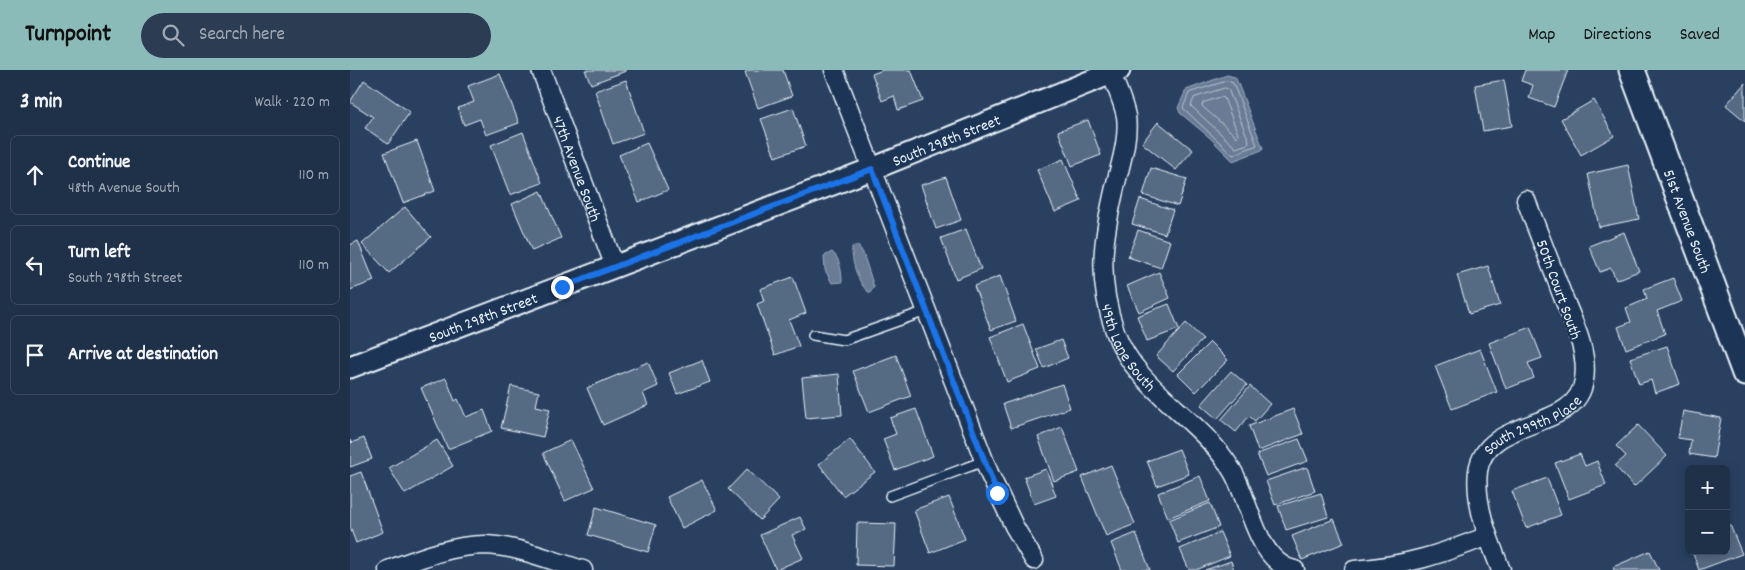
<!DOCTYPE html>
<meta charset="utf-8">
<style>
:root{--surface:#1f3049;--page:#2c3c53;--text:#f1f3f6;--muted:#a1a9b4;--line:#3c4b61;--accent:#8bbbb9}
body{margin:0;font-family:Dekko,sans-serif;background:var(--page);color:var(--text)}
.controls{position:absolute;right:15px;bottom:15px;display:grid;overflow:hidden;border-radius:8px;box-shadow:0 2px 12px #0003}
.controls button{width:45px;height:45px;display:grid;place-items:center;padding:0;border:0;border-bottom:1px solid var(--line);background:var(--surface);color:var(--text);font:25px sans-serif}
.stop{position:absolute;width:15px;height:15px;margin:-11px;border:4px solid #1a73e8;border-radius:50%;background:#fff}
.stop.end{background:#1a73e8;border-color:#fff;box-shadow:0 1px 5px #0008}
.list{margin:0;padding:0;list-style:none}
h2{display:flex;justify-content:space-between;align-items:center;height:65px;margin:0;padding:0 20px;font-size:21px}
h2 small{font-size:16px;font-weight:400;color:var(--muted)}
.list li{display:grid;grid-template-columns:32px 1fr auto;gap:15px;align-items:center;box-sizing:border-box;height:80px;margin:0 10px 10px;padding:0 10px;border:1px solid var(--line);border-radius:8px}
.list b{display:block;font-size:19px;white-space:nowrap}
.list p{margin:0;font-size:16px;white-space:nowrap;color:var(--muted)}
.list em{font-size:16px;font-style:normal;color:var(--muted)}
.icon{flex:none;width:28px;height:28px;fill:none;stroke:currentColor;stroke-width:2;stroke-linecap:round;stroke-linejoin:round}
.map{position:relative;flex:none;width:1395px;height:500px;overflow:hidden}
header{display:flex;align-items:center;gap:30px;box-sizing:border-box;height:70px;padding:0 25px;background:var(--accent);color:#111}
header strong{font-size:24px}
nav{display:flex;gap:28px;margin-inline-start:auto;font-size:18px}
.search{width:350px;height:45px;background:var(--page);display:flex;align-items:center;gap:12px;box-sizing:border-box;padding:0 18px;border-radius:28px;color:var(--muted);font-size:19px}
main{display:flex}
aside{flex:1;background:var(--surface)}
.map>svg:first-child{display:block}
.water{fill:#6b7c95;stroke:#9dabbd}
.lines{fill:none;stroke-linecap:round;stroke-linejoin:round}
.shore{stroke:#b6c2d0;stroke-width:1}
.building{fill:#556a83;stroke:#e8f1f8}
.service-casing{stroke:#e8f1f8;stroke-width:12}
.minor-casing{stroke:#e8f1f8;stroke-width:21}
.tertiary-casing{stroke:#e8f1f8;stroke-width:25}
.secondary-casing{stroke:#e8f1f8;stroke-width:29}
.service{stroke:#1d3557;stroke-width:9}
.minor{stroke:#1d3557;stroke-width:18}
.tertiary{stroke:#1d3557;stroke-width:21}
.secondary{stroke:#1d3557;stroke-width:25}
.route{stroke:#1a73e8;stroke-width:6}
.labels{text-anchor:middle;stroke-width:4.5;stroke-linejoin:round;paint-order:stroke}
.street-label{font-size:16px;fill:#e8f1f8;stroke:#1d3557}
</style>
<header>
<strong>Turnpoint</strong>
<div class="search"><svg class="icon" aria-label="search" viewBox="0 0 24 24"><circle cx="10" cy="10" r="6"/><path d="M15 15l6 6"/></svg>Search here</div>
<nav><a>Map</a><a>Directions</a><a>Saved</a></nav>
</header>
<main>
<aside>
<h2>3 min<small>Walk · 220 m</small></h2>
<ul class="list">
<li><svg class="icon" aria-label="ahead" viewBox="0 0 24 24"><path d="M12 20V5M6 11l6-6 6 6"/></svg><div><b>Continue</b><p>48th Avenue South</p></div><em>110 m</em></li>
<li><svg class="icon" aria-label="left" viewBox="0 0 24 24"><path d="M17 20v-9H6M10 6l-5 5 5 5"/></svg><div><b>Turn left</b><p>South 298th Street</p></div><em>110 m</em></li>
<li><svg class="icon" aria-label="arrive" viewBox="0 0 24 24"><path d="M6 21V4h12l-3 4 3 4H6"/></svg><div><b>Arrive at destination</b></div></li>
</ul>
</aside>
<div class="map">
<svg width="1395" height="500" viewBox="0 0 1395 500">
<rect width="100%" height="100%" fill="#294061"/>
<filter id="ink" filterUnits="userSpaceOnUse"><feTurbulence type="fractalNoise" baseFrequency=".02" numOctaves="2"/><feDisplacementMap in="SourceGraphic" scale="10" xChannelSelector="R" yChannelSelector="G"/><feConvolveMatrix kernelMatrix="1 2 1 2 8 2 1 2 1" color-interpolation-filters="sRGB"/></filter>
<g filter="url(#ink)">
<g class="water">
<polygon points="877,5 885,7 887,11 913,78 912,80 883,91 859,67 830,43 828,38 836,20"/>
<path d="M508,175L513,183L524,217L520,223C508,216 501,190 502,177Z"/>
<path d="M482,182C490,188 492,202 492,212L482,213L475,200L474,186Z"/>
</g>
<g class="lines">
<g class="shore">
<polygon points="877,11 883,13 907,75 883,85 833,38 839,23"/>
<polygon points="875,18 878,19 899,71 898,74 886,78 841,36 844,28"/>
<polygon points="871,27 874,28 888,64 887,67 852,36 853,33"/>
</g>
</g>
<g class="building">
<polygon points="235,0 276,0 276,1 241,14"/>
<polygon points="400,0 433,0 442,26 408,38 395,2"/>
<polygon points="533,0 561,0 573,31 548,40 544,26 532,31 522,4"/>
<polygon points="1175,0 1218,0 1204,37 1179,28 1183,15 1171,11"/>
<polygon points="150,4 169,53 136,65 130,49 114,55 108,38 124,32 118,16"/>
<polygon points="14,10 60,42 38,74 15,58 23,47 0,32"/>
<polygon points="276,10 294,63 263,74 245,21"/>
<polygon points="1154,10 1162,56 1133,61 1125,15"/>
<polygon points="1395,13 1395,51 1376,35"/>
<polygon points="1244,30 1264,66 1231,85 1211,49"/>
<polygon points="443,38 456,76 425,87 411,49"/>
<polygon points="738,50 751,85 722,96 708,61"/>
<polygon points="808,52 843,80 826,100 792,73"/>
<polygon points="173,62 192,113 160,125 141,75"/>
<polygon points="67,71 85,121 53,133 34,83"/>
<polygon points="297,73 318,120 289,132 269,85"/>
<polygon points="713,89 731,131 705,142 687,100"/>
<polygon points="1278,95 1289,149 1249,157 1238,104"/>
<polygon points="801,98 837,109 828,136 793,125"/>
<polygon points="596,107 611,150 586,159 571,115"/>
<polygon points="191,121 211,168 182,181 162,134"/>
<polygon points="790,129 823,140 815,164 782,154"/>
<polygon points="55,137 81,167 39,203 12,174"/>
<polygon points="616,159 631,199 606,209 591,168"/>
<polygon points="788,160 820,171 811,198 778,187"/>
<polygon points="1274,162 1289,201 1266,210 1261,198 1250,202 1239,176"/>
<polygon points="8,171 24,211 0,220 0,175"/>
<polygon points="1138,196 1150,235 1119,244 1107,205"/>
<polygon points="809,202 820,228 789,242 777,216"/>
<polygon points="650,206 666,251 641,260 624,216"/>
<polygon points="443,207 456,243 439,250 449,276 425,285 407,234 414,231 410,219"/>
<polygon points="1323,208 1332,231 1307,241 1315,264 1276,279 1268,257 1281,252 1276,238 1297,229 1294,219"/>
<polygon points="819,234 829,259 797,271 787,246"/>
<polygon points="836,253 853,269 823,301 806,286"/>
<polygon points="673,254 690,299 657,312 640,267"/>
<polygon points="1180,257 1192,288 1178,293 1184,308 1156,319 1139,273"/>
<polygon points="711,270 718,288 694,298 686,279"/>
<polygon points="860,272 878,290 846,322 828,304"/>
<polygon points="1317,276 1330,314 1305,323 1301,310 1289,314 1280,288"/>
<polygon points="1130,279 1147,322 1102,339 1085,296"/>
<polygon points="546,285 561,326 519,342 503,301"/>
<polygon points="352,290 360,312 327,324 319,303"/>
<polygon points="298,292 308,316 293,323 298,335 253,355 237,318"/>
<polygon points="881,301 897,315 867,349 851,335"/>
<polygon points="489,304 492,345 456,348 452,308"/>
<polygon points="96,308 105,331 108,329 116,347 134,340 142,361 98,379 71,318"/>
<polygon points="712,314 720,338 661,358 653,334"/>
<polygon points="161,316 189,322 186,336 200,339 193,367 151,358"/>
<polygon points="900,316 920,334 905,351 899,346 886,362 871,350"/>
<polygon points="566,339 583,386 545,400 533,369 546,364 540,348"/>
<polygon points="943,339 953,364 908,381 899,356"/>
<polygon points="1333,341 1371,348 1364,388 1339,384 1341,370 1328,368"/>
<polygon points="1288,355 1317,386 1284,417 1265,396 1276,386 1266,376"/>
<polygon points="712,357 729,402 704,411 688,367"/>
<polygon points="14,368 22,389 0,397 0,370 1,373"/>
<polygon points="500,369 525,402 493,426 469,394"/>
<polygon points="949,369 958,391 916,406 907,384"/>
<polygon points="87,370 103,396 55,424 39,398"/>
<polygon points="221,370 244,418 215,431 193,383"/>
<polygon points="829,379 839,404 807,416 797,391"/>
<polygon points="1230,384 1235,396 1247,391 1256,415 1219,429 1205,393"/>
<polygon points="761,395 785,454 756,466 732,407"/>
<polygon points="957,397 965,421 925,435 916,411"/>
<polygon points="397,399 429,430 410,450 378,419"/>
<polygon points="696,399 706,426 684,434 674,407"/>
<polygon points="11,402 33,462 6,473 0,457 0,406"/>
<polygon points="850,406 860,431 818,448 808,423"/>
<polygon points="1197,408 1211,445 1176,458 1162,421"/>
<polygon points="352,410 367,440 332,458 317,427"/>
<polygon points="971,423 978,447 936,460 928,436"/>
<polygon points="599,427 615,469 580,483 564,440"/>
<polygon points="860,433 869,457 828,473 819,450"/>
<polygon points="246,437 306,455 298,482 238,465"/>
<polygon points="450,447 456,459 442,465 453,488 426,500 410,465"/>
<polygon points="984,449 994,473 952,490 942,466"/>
<polygon points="507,453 546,454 544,496 506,495"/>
<polygon points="1380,455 1392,484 1349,500 1342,481 1376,481 1376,456"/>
<polygon points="870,462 880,486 846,500 839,500 830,479"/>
<polygon points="786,463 800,500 772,500 761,473"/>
<polygon points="1300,481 1309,500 1264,500 1263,497"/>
<polygon points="881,491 884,500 855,500"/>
</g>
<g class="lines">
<g class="service-casing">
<g id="service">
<polyline points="463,265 494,270 576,241"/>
<polyline points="540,426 634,391"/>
</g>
</g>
<g class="minor-casing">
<g id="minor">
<path id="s1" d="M191,0L265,197"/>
<polyline points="484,0 639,403 664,456 684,490"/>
<path id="s2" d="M761,3C766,17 773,31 776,46C779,68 771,92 766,113C753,167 746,207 765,261C786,321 852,348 883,402C900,431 907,493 945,500"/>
<path d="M38,500C68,489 102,475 135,475C168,476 202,491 233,500"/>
<path d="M1004,500C1056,496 1091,484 1138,466"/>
<path id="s3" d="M1151,500C1139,470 1124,434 1128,401C1136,345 1227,363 1234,310C1239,279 1220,246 1210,219C1199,189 1187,160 1176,130"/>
</g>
</g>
<g class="tertiary-casing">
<g id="tertiary">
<path id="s4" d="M0,297L522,99L769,0"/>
</g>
</g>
<g class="secondary-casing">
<g id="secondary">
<path id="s5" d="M1282,0L1395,303"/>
</g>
</g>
<use href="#service" class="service"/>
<use href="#minor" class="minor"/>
<use href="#tertiary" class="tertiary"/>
<use href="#secondary" class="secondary"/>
</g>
</g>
<g class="lines" filter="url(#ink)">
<polyline class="route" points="212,217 522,99 647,423"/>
</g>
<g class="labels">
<g class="street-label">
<text dy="6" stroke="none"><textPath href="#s4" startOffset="638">South 298th Street</textPath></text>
<text dy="6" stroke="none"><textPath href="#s1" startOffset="105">47th Avenue South</textPath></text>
<text dy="6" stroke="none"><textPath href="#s5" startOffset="161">51st Avenue South</textPath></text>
<text transform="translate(1210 219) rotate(70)" y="6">50th Court South</text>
<text dy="6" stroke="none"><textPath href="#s4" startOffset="142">South 298th Street</textPath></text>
<text dy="6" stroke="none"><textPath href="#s2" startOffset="285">49th Lane South</textPath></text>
<text dy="6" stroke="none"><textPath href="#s3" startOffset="178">South 299th Place</textPath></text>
</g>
</g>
</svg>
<div class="controls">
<button>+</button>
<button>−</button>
</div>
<div class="stop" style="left:647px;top:423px"></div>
<div class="stop end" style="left:212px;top:217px"></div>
</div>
</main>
